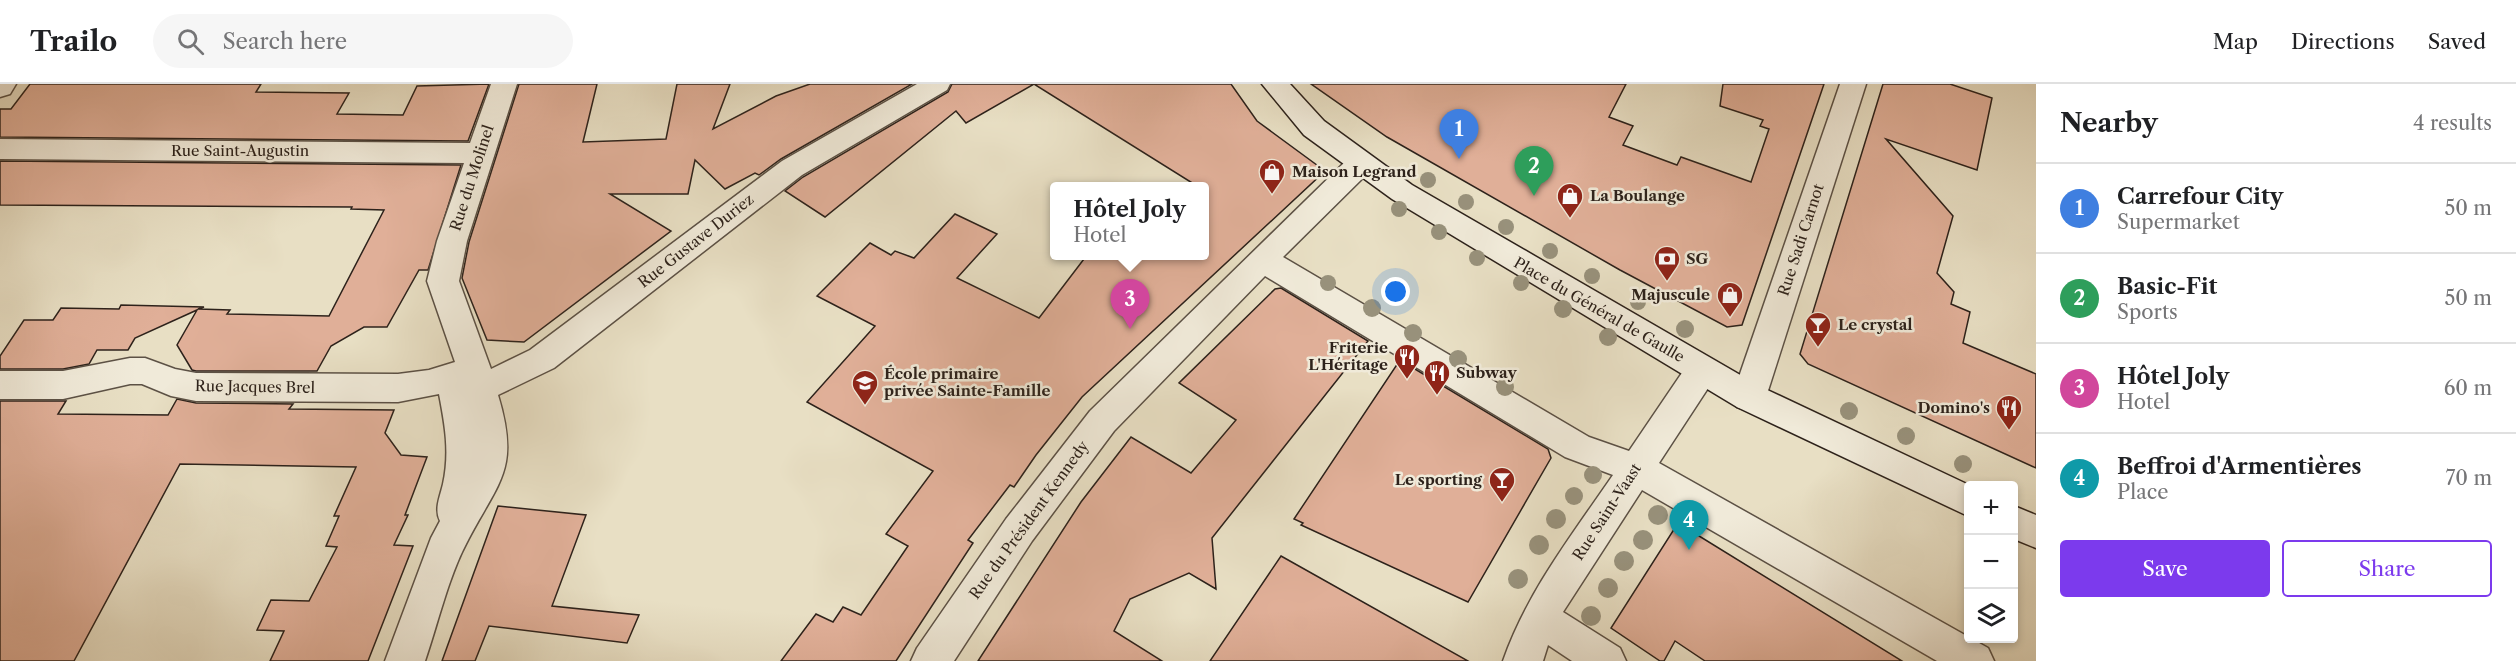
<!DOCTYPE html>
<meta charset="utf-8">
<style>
:root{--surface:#fff;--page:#f6f6f6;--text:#202124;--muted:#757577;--line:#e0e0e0;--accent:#7c3aed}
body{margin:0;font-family:"Libre Caslon Text",serif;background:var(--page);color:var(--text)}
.controls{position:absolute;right:18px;bottom:18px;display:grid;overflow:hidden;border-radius:6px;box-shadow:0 3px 9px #0003}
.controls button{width:54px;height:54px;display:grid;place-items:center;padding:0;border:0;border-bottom:2px solid var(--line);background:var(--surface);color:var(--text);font:30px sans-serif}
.you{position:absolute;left:1396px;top:208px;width:21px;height:21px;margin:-15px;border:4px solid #fff;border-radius:50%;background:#1a73e8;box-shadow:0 0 0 9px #1a73e833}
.badge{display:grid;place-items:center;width:39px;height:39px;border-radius:50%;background:var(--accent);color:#fff;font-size:20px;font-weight:700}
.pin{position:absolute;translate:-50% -50px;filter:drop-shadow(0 2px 3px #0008)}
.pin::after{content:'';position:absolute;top:32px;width:21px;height:18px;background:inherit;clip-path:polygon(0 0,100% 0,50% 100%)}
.popup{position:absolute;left:1050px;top:98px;width:159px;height:78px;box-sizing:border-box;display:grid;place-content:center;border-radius:6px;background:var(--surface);filter:drop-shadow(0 2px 4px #0005);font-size:20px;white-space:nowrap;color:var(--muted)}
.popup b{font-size:22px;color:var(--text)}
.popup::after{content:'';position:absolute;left:50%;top:100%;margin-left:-12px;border:12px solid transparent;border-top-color:var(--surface)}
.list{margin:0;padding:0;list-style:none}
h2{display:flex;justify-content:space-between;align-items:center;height:78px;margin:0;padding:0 24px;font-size:26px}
h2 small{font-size:20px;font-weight:400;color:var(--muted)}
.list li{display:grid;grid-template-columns:39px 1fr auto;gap:18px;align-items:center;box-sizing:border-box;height:90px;padding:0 24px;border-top:2px solid var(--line)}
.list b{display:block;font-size:22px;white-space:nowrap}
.list p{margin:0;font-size:20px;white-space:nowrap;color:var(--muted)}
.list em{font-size:20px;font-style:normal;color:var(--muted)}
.actions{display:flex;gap:12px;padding:18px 24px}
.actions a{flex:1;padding:14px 0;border:2px solid var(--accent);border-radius:6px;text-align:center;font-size:21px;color:var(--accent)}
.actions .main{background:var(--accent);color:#fff}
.icon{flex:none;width:33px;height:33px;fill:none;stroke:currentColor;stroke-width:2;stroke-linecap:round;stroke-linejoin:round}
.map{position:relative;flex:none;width:2036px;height:577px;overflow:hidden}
header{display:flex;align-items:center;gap:36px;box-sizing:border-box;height:84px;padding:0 30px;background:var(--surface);border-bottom:2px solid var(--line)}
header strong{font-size:28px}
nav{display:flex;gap:33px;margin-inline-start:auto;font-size:21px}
.search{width:420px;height:54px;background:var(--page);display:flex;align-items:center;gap:15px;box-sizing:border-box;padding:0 21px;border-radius:33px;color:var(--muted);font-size:22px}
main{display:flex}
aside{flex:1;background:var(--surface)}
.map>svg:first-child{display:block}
.building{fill:#e0af98;stroke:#2d221b;stroke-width:1.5}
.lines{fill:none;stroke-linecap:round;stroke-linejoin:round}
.street-casing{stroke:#5c5145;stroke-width:3}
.secondary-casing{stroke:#2d221b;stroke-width:3}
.street{fill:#f0ead9;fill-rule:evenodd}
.secondary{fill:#f0ead9;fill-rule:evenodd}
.tree{fill:#98917b}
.labels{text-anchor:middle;stroke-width:5;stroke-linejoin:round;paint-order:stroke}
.street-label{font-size:15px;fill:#2d221b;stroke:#f0ead9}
.poi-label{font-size:15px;font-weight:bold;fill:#2d221b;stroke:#f0ead9;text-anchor:start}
</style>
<header>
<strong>Trailo</strong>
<div class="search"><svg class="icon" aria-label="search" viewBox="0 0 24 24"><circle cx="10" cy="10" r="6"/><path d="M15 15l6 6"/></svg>Search here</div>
<nav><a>Map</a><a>Directions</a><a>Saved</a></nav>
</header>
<main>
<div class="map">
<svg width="2036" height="577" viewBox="0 0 2036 577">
<rect width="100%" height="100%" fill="#e8dfc4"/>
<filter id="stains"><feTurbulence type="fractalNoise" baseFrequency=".00333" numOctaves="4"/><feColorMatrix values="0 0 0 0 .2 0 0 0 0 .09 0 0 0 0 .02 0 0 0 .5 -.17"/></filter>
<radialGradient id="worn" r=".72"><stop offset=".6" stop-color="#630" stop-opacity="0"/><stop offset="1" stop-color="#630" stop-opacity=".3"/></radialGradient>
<g class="building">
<polygon points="30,0 261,0 256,8 349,9 337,30 403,31 417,2 489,0 468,57 0,53 0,25 11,25"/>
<polygon points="519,0 597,0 583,58 666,55 677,0 730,0 713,45 776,12 810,0 912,0 781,75 759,91 755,89 725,105 695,76 688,110 610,110 671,147 524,258 487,256 462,194 469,158"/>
<polygon points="952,0 1231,0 1257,37 1325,87 1082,313 1036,371 1014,403 1010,401 968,456 973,459 896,577 781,577 816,530 833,538 843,523 861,531 908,462 886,450 933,387 807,318 875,242 817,212 870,159 891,171 895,167 914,174 955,130 997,150 957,194 1039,234 1087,171 1205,171 1205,102 1197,102 1034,0 966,39 956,27 825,133 785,107 803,93 948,8"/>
<polygon points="1311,0 1626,0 1609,33 1633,42 1623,61 1677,81 1681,73 1751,98 1769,45 1760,42 1763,36 1720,22 1723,0 1824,0 1742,241 1727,243 1620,186 1387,53"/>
<polygon points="1883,0 1950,0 1992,14 1977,86 1886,55 1953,132 1937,189 1954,208 1951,220 1970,228 1963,259 2036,290 2036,384 1808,280 1800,270"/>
<polygon points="0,77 461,81 428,186 419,186 387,243 364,243 331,262 317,287 196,287 192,286 177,261 197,226 135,254 128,266 97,266 89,280 63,285 0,285 0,272 24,236 53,236 61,224 119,225 121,221 204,223 198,225 230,226 227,230 329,232 384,126 351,125 352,123 0,121"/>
<polygon points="1281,204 1368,257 1212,454 1216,505 1189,489 1130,515 1114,547 1162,577 978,577 1081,418 1131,353 1191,389 1236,336 1179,299 1275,205"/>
<polygon points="1400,276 1548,365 1551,374 1468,518 1301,441 1303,439 1294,435"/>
<polygon points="177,315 196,319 293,320 289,325 394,326 385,349 401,371 427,373 405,431 408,431 394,461 413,462 368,577 270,577 284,547 257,546 271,516 309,517 337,463 326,462 339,432 334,432 356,383 180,380 74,577 0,577 0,317 66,317 58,330 168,331"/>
<polygon points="498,422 586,431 552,522 639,531 627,559 489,542 475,577 442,577"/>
<polygon points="1678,439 1902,577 1705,577 1675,557 1664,577 1660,577 1611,544"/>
<polygon points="1281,472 1468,577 1210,577"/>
</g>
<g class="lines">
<g class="street-casing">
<g id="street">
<polygon points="0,0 16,0 10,10 0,13"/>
<path d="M491,0H517L467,157L459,197L491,285L530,266L782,77L917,0H950L947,6L802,91L554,284L498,311C521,387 498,397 466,460C449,492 437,542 425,577H385L431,454L440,437C434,425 440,413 443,400C450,369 445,341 439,310L398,318L196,317L171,312L142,300H130L63,315H0V287H63L130,274H145L175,285L196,289L398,290L429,286L455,278L427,197L437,157L464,79L0,75V55L470,59Z"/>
<polygon points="1840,0 1866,0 1766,313 1761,323 1749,327 1737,323 1732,313"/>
<path d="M1360,70L1370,73L1374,80L1370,87L1283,173L1589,353L1629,367L1690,277L1702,273L1714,277L1718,286L1714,295L1659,379L1988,564L1994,577H1937L1642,406L1563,528L1620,564L1626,577H1572L1548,561L1543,577H1503C1527,508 1572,451 1613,391L1565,373L1265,192L1114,347L1032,457L954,577H911L917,564L1006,435L1090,327L1350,73Z"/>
</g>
</g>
<g class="secondary-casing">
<g id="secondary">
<polygon points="1262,0 1290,0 1324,37 1412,101 1761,303 1971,402 1968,402 1968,432 1737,323 1392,115 1304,51"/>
<polygon points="2014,422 2036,431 2036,464 2014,455"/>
</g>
</g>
<use href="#street" class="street"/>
<use href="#secondary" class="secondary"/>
</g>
<g class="tree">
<circle cx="1428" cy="96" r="8"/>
<circle cx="1466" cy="118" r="8"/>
<circle cx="1399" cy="125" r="8"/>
<circle cx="1506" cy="143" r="8"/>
<circle cx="1439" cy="148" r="8"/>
<circle cx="1550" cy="167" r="8"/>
<circle cx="1477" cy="174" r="8"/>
<circle cx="1592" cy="192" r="8"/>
<circle cx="1328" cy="199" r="8"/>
<circle cx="1521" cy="199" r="8"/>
<circle cx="1638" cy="218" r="8"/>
<circle cx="1372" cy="224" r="9"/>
<circle cx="1563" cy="225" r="9"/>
<circle cx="1685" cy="245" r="9"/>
<circle cx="1413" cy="249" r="9"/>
<circle cx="1608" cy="253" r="9"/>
<circle cx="1458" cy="275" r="9"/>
<circle cx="1505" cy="303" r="9"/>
<circle cx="1849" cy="327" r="9"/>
<circle cx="1906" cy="352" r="9"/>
<circle cx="1963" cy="380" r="9"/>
<circle cx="1593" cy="391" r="9"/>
<circle cx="1574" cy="412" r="9"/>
<circle cx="1658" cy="431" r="10"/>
<circle cx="1556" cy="435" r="10"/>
<circle cx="1643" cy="456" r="10"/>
<circle cx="1539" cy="461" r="10"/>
<circle cx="1624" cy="477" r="10"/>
<circle cx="1518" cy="495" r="10"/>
<circle cx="1608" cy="504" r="10"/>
<circle cx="1591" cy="532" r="10"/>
</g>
<defs>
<g id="shop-pin" transform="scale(1.35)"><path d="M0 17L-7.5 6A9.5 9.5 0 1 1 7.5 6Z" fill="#8f2418" stroke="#f0ead9"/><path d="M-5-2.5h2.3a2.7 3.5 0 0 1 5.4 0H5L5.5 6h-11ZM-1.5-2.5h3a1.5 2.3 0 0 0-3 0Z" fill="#fff"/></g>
<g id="bank-pin" transform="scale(1.35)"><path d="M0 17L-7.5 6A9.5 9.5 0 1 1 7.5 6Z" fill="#8f2418" stroke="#f0ead9"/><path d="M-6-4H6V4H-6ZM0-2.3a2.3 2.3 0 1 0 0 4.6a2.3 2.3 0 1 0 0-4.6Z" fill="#fff"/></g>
<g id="bar-pin" transform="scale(1.35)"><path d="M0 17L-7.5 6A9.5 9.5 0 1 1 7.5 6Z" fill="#8f2418" stroke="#f0ead9"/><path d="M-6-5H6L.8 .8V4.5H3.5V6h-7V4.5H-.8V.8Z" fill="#fff"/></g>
<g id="restaurant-pin" transform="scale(1.35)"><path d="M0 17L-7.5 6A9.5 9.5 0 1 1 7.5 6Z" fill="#8f2418" stroke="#f0ead9"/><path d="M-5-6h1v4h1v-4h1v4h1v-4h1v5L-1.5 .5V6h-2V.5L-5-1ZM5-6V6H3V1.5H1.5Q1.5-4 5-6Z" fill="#fff"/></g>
<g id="school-pin" transform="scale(1.35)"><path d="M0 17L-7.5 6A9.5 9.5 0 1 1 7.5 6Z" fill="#8f2418" stroke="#f0ead9"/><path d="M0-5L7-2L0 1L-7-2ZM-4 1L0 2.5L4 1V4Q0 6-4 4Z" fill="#fff"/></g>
</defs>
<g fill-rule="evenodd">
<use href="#shop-pin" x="1272" y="88"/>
<use href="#shop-pin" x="1570" y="112"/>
<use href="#bank-pin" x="1667" y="175"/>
<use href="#shop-pin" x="1730" y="211"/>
<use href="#bar-pin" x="1818" y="241"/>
<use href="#restaurant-pin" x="1407" y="273"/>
<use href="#restaurant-pin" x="1437" y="289"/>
<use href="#school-pin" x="865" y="299"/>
<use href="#restaurant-pin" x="2009" y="324"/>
<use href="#bar-pin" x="1502" y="396"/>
</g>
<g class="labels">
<g class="street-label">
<text x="240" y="72">Rue Saint-Augustin</text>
<text transform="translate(472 94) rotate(-72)" y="5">Rue du Molinel</text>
<text transform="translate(1801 156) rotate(-72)" y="5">Rue Sadi Carnot</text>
<text transform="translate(696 157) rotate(-38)" y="5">Rue Gustave Duriez</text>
<text transform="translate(1599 226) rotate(30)" y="5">Place du Général de Gaulle</text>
<text transform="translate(255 303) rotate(1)" y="5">Rue Jacques Brel</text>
<text transform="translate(1607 428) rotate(-57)" y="5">Rue Saint-Vaast</text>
<text transform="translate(1029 436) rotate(-54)" y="5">Rue du Président Kennedy</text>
</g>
<g class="poi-label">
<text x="1292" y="93">Maison Legrand</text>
<text x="1590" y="117">La Boulange</text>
<text x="1686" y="180">SG</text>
<text x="1710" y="216" text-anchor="end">Majuscule</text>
<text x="1838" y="246">Le crystal</text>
<text x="1388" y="269" text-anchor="end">Friterie<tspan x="1388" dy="17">L'Héritage</tspan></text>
<text x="1456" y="294">Subway</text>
<text x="884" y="295">École primaire<tspan x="884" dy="17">privée Sainte-Famille</tspan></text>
<text x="1990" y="329" text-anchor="end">Domino's</text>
<text x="1482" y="401" text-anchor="end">Le sporting</text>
</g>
</g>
<rect width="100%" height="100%" filter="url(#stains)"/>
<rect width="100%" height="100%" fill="url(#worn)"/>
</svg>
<div class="controls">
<button>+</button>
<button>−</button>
<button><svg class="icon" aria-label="layers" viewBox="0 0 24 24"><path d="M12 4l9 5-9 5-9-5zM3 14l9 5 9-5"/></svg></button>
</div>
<div class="you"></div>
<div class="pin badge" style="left:1459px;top:75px;background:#3f7fe0">1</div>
<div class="pin badge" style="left:1534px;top:112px;background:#2e9e5b">2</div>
<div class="pin badge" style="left:1130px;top:245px;background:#d1479c">3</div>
<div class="popup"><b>Hôtel Joly</b>Hotel</div>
<div class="pin badge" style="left:1689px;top:466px;background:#0f9aa8">4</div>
</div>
<aside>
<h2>Nearby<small>4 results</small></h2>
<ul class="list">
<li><span class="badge" style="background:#3f7fe0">1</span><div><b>Carrefour City</b><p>Supermarket</p></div><em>50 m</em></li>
<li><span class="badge" style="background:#2e9e5b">2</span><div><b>Basic-Fit</b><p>Sports</p></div><em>50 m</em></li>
<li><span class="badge" style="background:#d1479c">3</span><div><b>Hôtel Joly</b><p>Hotel</p></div><em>60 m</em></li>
<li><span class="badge" style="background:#0f9aa8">4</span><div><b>Beffroi d'Armentières</b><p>Place</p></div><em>70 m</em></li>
</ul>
<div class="actions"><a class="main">Save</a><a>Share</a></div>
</aside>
</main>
